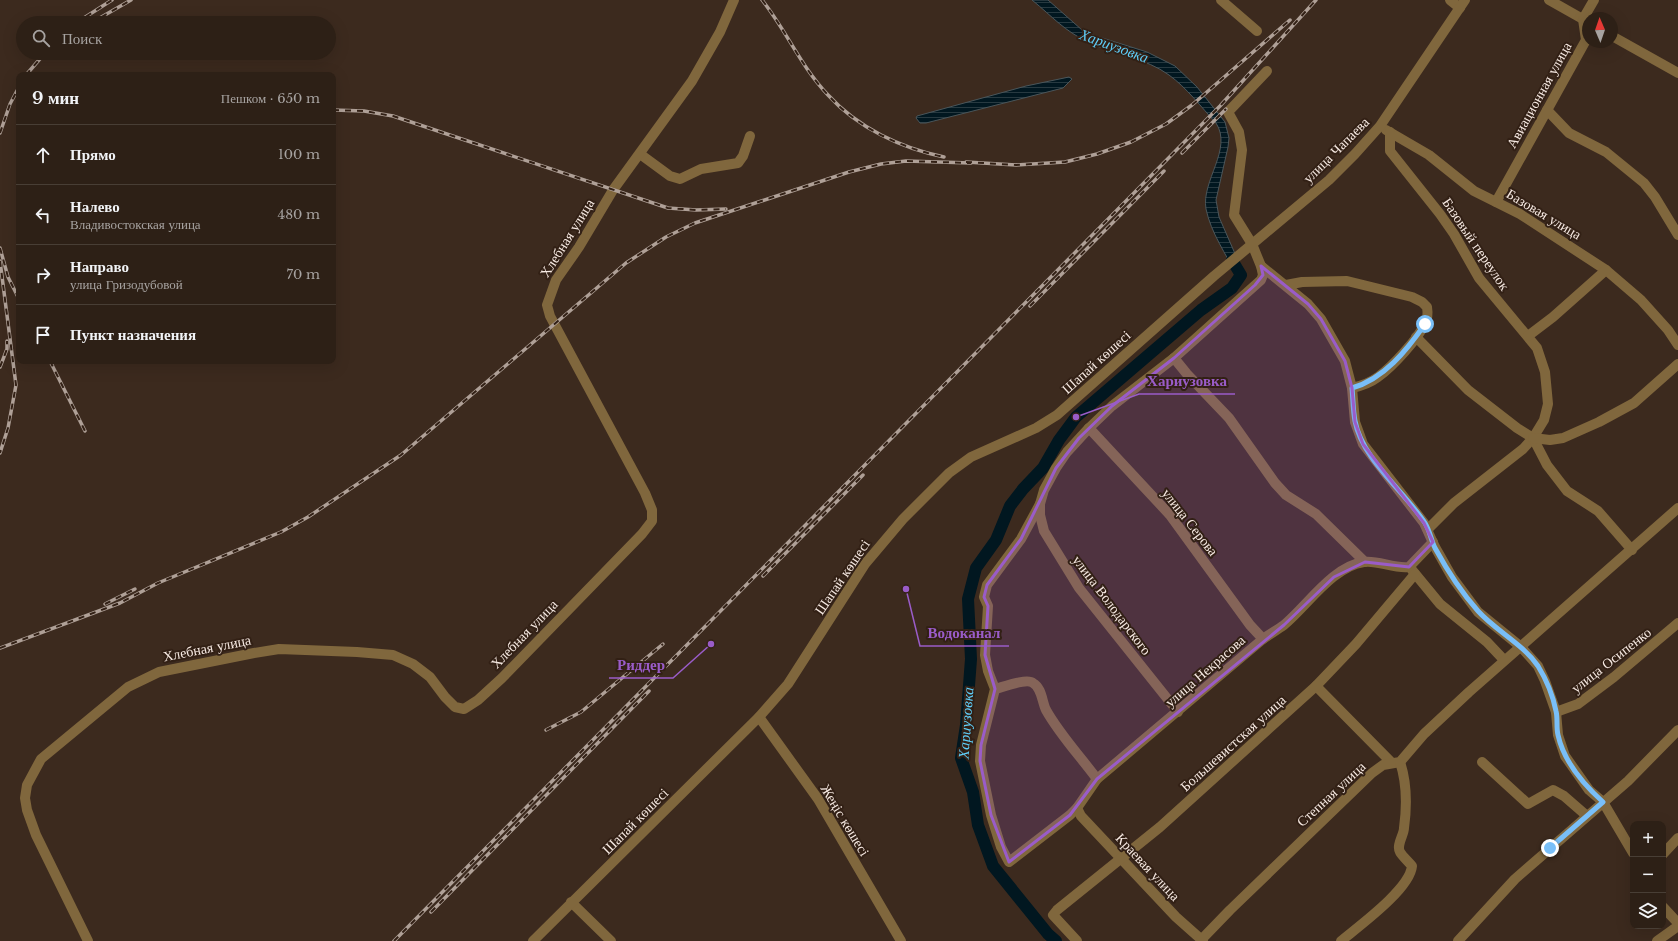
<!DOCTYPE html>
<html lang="ru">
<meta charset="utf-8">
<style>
:root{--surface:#2d2016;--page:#35281f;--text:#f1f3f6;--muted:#a7a3a1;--line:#483e35}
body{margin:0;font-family:"Libre Baskerville",serif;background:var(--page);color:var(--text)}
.controls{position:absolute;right:12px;bottom:12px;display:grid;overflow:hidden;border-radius:8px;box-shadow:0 4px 16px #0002}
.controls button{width:36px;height:36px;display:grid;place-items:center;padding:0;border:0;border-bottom:1px solid var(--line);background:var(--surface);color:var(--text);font:20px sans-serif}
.compass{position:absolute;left:1582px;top:12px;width:36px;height:36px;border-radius:50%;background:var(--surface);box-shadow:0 4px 16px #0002;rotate:358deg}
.stop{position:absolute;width:12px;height:12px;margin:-9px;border:3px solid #79bff8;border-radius:50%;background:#fff}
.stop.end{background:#79bff8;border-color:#fff;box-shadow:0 1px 4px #0008}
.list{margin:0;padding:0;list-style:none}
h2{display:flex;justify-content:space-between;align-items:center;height:52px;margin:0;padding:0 16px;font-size:17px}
h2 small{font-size:13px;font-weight:400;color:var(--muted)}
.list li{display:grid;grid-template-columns:26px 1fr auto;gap:12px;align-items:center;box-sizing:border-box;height:60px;padding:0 16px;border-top:1px solid var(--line)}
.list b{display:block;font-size:15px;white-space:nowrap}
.list p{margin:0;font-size:13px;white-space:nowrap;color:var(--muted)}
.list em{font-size:13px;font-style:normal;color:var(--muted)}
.icon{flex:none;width:22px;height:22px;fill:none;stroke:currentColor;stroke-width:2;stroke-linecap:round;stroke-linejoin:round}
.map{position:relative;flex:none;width:1678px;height:941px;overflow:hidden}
.search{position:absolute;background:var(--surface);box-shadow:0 4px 16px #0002;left:16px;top:16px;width:320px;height:44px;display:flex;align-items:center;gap:10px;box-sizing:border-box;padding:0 14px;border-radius:22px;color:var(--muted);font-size:15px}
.panel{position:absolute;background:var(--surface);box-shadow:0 4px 16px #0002;left:16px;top:72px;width:320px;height:292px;border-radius:8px}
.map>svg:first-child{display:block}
.water{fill:url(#water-rules);stroke:#4b565a}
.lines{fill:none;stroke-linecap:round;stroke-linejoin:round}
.river{stroke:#011720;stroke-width:12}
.minor{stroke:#80673d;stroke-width:10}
.rail-casing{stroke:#afa097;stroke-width:3.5}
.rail{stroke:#322015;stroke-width:2;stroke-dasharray:6;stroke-linecap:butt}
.route{stroke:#79bff8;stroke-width:5}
.marked{fill:#9a5cc8;fill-opacity:0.2;stroke:#9a5cc8;stroke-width:3;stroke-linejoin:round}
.labels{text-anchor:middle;stroke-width:4;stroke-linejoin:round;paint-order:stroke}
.street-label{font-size:14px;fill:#f7eae3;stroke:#322015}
.water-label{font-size:15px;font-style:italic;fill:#5fcef9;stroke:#322015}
.leader{fill:none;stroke:#9a5cc8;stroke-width:1.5}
.callout-dot{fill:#9a5cc8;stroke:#322015;stroke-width:1.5}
.callout-label{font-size:15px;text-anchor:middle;font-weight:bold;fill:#9a5cc8;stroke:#322015;stroke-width:4;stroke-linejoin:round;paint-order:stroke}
</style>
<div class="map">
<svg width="1678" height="941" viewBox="0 0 1678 941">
<defs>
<pattern id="water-rules" width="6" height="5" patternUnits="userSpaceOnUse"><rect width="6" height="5" fill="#011720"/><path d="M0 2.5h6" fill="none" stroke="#273940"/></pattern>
</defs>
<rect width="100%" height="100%" fill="#3c2a1e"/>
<g class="water">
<path d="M1032,0H1048L1082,30L1096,36L1147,52L1175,66L1197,87L1225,122L1229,138L1228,147L1216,200L1219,217L1243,272L1237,276C1226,254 1211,233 1206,209C1201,181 1233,149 1216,123C1201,107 1187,88 1169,75C1146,58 1115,55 1090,43C1064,31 1053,17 1032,0Z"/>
<polygon points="1069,77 1072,79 1063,88 926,123 920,123 916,118 917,116 1026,86"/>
</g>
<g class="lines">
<polyline class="river" points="1056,941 1048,934 993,866 978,825 973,792 961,758 966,725 971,659 968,599 976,568 996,540 1010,506 1023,489 1043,468 1059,440 1076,417 1201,310 1232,288 1241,275 1232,260"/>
<g class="minor">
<polyline points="1221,0 1257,31"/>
<polyline points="1450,0 1460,8"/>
<polyline points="1549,0 1588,22"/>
<polyline points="1612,36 1678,73"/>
<polyline points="1547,110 1569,133 1606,152 1644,183 1655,197 1678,235"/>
<polyline points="1386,130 1429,155 1474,191 1520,214 1606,270 1641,300 1668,330 1678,345"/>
<polyline points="1390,132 1390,151 1440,214 1454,234 1479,278 1537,348 1545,372 1548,404 1544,420 1533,438 1523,449 1454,503 1428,529"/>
<polyline points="640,154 670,176 680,179 701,169 738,163 743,156 750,136"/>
<polyline points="1496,202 1586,40 1583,19 1594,0"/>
<polyline points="1261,266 1308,304 1321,319 1345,361 1352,388 1355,422 1363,444 1424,523 1435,547 1452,577 1478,612 1521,647 1538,666 1545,681 1556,712 1558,735 1565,756 1589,790 1603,802 1633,853"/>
<path d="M1286,285L1302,282L1347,281L1412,297L1422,302L1427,307C1428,313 1428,318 1425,323C1419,338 1392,367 1378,377C1370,383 1361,386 1352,388"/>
<polyline points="1528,336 1553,317 1606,270"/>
<polyline points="1416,337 1468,390 1517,428 1533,438 1547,465 1567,491 1598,511 1632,550"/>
<polyline points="1174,358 1187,374 1229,418 1275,483 1286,495 1316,514 1365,562"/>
<polyline points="1089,428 1170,515 1250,625 1263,639"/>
<polyline points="1533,438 1550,440 1563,438 1599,422 1634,403 1678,364"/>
<path d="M1040,504L1021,539L987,585L984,597L988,606L985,655L988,671L995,689L981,745L980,761L991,815L1001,847L1009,862L1070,815L1077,808L1097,779L1263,639C1270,634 1277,630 1284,625C1307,606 1333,566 1364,562C1378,560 1394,569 1409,567L1433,542"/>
<polyline points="1412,570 1440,604 1487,642 1504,660"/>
<polyline points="1316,686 1392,763"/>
<path d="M995,689C1003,687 1027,678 1033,683C1042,688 1042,702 1046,710C1060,735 1080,756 1097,779"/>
<polyline points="1178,712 1079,588 1044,531 1040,515 1040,504 1044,490 1056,468 1067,452 1089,428 1112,406 1174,358 1261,280 1263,275 1261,266 1252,244 1234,215 1242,150 1239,132 1228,112 1267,71"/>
<polyline points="1556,712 1578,704 1614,677 1678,623"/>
<polyline points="759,717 818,799 901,941"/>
<polyline points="1482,762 1528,804 1553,790 1564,796 1587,816"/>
<polyline points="1077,808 1081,816 1176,917 1203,941"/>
<polyline points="1663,854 1678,838"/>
<polyline points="571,902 611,941"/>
<polyline points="1663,907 1678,923"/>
<polyline points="1201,940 1230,910 1372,773 1383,765 1400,762 1424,734 1469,692 1678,508"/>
<polyline points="88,941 36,835 27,810 25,798 27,785 41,759 128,687 159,672 254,653 279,649 357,652 393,655 413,664 430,677 445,697 455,707 464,709 478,700 502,678 642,534 652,521 652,510 645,493 550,316 547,305 556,280 579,247 613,190 692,81 720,32 734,0"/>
<polyline points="533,941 759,717 788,684 865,564 903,519 949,473 971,457 1036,428 1057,415 1214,276 1329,180 1355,154 1380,126 1465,0"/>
<polyline points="1077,941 1053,915 1057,910 1160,827 1316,686 1356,644 1415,574"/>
<path d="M1341,941C1359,926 1410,889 1412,866C1409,862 1402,856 1400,852C1396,845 1404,835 1404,828C1407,806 1407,783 1400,762"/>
<polyline points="1458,941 1515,879 1628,781 1678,730"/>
<polyline points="1657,941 1678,926"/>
</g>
<g class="rail-casing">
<g id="rail">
<path d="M762,0C786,30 801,67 828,95C858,128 901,148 944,157"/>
<polyline points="76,23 112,0"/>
<polyline points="91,23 131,0"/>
<polyline points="26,75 45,53"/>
<polyline points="333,110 364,111 393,116 668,208 696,210 726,209"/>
<polyline points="0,133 10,104 19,87"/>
<polyline points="1182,153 1226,109"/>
<polyline points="966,162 1016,165 1065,162 1097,154 1131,142 1166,124 1192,105 1290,20"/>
<polyline points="0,248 8,277 19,299"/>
<polyline points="0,261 16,385 8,428 0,453"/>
<polyline points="1030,306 1164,171"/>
<polyline points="50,361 85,431"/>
<polyline points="0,367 7,349 7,341"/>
<polyline points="763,576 863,475"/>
<polyline points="105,604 135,589"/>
<polyline points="0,648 120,603 158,583 281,532 308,517 401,455 626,263 666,237 695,223 849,172 881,164 906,161 971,163"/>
<polyline points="546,730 581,712 663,644"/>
<polyline points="431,912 649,691"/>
<polyline points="394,941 1220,106 1316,0"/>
</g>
</g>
<use href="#rail" class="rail"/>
</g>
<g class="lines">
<path class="route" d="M1425,324C1407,350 1384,379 1352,388C1353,399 1353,411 1355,421C1362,459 1404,491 1425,523C1430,531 1431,540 1435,548C1447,570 1461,592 1478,611C1496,631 1522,643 1538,666C1546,679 1553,696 1556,711C1558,719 1556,727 1558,735C1564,762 1583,784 1603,802L1550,848"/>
</g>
<path class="marked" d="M1261,266L1308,304L1321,319L1345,361L1352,388L1355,422L1363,444L1424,523L1433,542L1409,567L1365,562L1334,577L1284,625L1097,779L1070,815L1009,862L991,815L980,761L981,745L995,689L985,655L988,606L984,597L987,585L1021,539L1056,468L1079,438L1112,406L1174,358L1255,285L1263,275Z"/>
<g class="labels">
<g class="street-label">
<text transform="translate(1539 95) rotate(-61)" y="5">Авиационная улица</text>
<text transform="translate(1336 150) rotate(-45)" y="5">улица Чапаева</text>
<text transform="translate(1544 214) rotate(31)" y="5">Базовая улица</text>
<text transform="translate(567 238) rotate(-58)" y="5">Хлебная улица</text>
<text transform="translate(1476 244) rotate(56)" y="5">Базовый переулок</text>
<text transform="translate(1096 362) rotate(-42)" y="5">Шапай көшесі</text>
<text transform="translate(1190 522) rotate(52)" y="5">улица Серова</text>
<text transform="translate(842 577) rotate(-56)" y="5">Шапай көшесі</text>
<text transform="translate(1112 605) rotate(53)" y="5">улица Володарского</text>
<text transform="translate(524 634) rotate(-46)" y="5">Хлебная улица</text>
<text transform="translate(207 648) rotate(-11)" y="5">Хлебная улица</text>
<text transform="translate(1611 660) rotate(-38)" y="5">улица Осипенко</text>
<text transform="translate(1205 671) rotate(-41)" y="5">улица Некрасова</text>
<text transform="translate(1233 743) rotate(-42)" y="5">Большевистская улица</text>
<text transform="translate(1331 794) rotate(-43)" y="5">Степная улица</text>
<text transform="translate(845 820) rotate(59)" y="5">Жеңіс көшесі</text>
<text transform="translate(635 821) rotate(-45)" y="5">Шапай көшесі</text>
<text transform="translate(1148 867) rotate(47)" y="5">Краевая улица</text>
</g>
<g class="water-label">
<text transform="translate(1114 46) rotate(20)" y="5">Хариузовка</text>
<text transform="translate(966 723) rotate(-86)" y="5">Хариузовка</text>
</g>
</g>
<path class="leader" d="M1076 417L1139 394H1235M906 589L920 646H1009M711 644L673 678H609"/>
<g class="callout-dot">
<circle cx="1076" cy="417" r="4"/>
<circle cx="906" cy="589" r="4"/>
<circle cx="711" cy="644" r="4"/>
</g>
<g class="callout-label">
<text x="1187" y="386">Хариузовка</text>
<text x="964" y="638">Водоканал</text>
<text x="641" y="670">Риддер</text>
</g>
</svg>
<div class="controls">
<button>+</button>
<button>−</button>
<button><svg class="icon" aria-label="layers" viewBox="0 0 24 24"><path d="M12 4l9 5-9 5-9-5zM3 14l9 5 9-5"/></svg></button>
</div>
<svg class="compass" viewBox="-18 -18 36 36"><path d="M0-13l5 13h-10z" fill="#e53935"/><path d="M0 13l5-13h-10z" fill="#a7a3a1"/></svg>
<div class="stop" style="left:1425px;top:324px"></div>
<div class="stop end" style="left:1550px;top:848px"></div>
<div class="search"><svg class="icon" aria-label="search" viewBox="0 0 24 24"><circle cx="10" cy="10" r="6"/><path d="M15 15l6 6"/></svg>Поиск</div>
<section class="panel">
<h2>9 мин<small>Пешком · 650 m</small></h2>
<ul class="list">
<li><svg class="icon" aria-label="ahead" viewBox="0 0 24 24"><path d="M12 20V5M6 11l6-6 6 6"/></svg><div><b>Прямо</b></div><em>100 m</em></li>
<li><svg class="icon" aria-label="left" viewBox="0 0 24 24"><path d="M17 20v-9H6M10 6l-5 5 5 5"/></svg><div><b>Налево</b><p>Владивостокская улица</p></div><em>480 m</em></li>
<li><svg class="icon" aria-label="right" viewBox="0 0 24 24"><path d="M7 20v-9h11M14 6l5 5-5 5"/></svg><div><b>Направо</b><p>улица Гризодубовой</p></div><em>70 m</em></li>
<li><svg class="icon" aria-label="arrive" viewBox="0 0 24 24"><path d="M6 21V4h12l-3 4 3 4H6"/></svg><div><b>Пункт назначения</b></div></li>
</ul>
</section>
</div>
